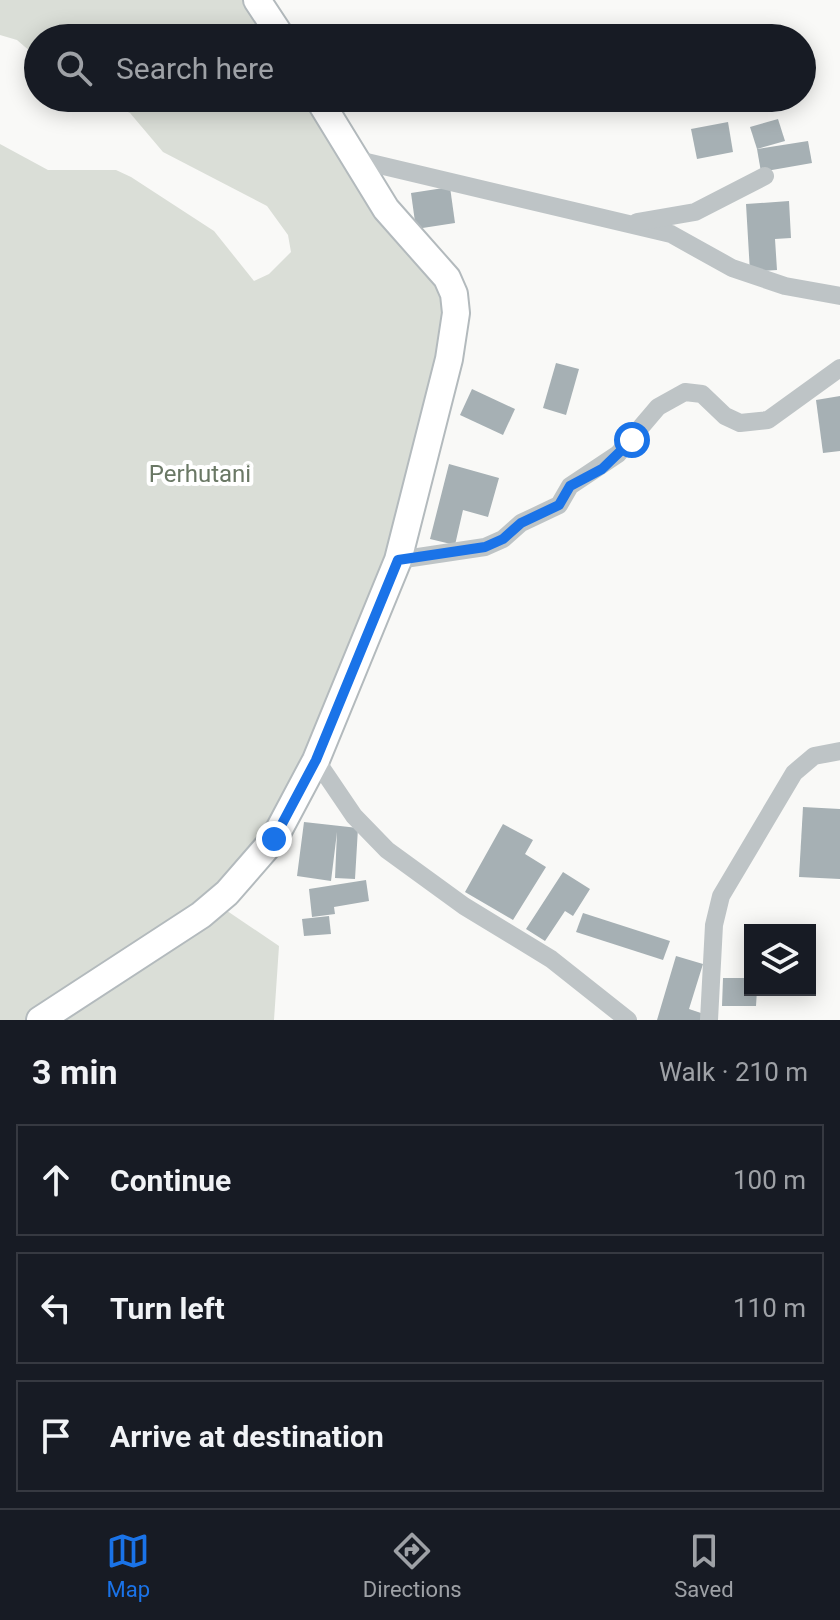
<!DOCTYPE html>
<meta charset="utf-8">
<style>
:root{--surface:#171b24;--page:#20242c;--text:#f1f3f6;--muted:#9ea1a6;--line:#363941;--accent:#1a73e8}
body{margin:0;font-family:Roboto,sans-serif;background:var(--page);color:var(--text)}
.controls{position:absolute;right:24px;bottom:24px;display:grid;overflow:hidden;border-radius:0px;box-shadow:0 4px 20px #0003}
.controls button{width:72px;height:72px;display:grid;place-items:center;padding:0;border:0;border-bottom:2px solid var(--line);background:var(--surface);color:var(--text);font:40px sans-serif}
.stop{position:absolute;width:24px;height:24px;margin:-18px;border:6px solid #1a73e8;border-radius:50%;background:#fff}
.stop.end{background:#1a73e8;border-color:#fff;box-shadow:0 2px 8px #0008}
.list{margin:0;padding:0;list-style:none}
h2{display:flex;justify-content:space-between;align-items:center;height:104px;margin:0;padding:0 32px;font-size:34px}
h2 small{font-size:26px;font-weight:400;color:var(--muted)}
.list li{display:grid;grid-template-columns:52px 1fr auto;gap:24px;align-items:center;box-sizing:border-box;height:112px;margin:0 16px 16px;padding:0 16px;border:2px solid var(--line);border-radius:0px}
.list b{display:block;font-size:30px;white-space:nowrap}
.list em{font-size:26px;font-style:normal;color:var(--muted)}
.icon{flex:none;width:44px;height:44px;fill:none;stroke:currentColor;stroke-width:2;stroke-linecap:round;stroke-linejoin:round}
.map{position:relative;flex:none;width:840px;height:1020px;overflow:hidden}
.search{position:absolute;background:var(--surface);box-shadow:0 4px 20px #0003;left:24px;right:24px;top:24px;height:88px;display:flex;align-items:center;gap:20px;box-sizing:border-box;padding:0 28px;border-radius:44px;color:var(--muted);font-size:30px}
.sheet{height:488px;background:var(--surface)}
nav{display:flex;justify-content:space-around;align-items:center;box-sizing:border-box;height:112px;border-top:2px solid var(--line);background:var(--surface);font-size:22px;color:var(--muted)}
nav a{display:grid;justify-items:center;gap:4px}
nav .on{color:var(--accent)}
.map>svg:first-child{display:block}
.green{fill:#daded7}
.building{fill:#a6b0b4}
.lines{fill:none;stroke-linecap:round;stroke-linejoin:round}
.secondary-casing{stroke:#b3babd;stroke-width:30}
.street{stroke:#bec4c6;stroke-width:18}
.secondary{stroke:#fff;stroke-width:26}
.route{stroke:#1a73e8;stroke-width:10}
.labels{text-anchor:middle;stroke-width:8;stroke-linejoin:round;paint-order:stroke}
.park-label{font-size:24px;fill:#6a7865;stroke:#fff}
</style>
<div class="map">
<svg width="840" height="1020" viewBox="0 0 840 1020">
<rect width="100%" height="100%" fill="#f9f9f7"/>
<g class="green">
<polygon points="0,0 243,0 269,38 38,38 38,58 17,40 0,35"/>
<polygon points="98,98 308,98 447,304 408,488 344,669 271,832 208,898 279,946 274,1020 0,1020 0,144 48,170 116,170 131,177 214,231 254,281 269,274 291,252 288,235 267,206 163,152 130,113"/>
</g>
<g class="building">
<polygon points="778,119 785,141 757,149 750,127"/>
<polygon points="728,122 733,152 697,159 691,129"/>
<polygon points="808,141 812,163 761,172 757,149"/>
<polygon points="450,187 455,223 416,229 411,193"/>
<polygon points="789,201 791,238 775,239 777,270 750,272 746,204"/>
<polygon points="556,363 579,369 566,415 543,408"/>
<polygon points="472,389 515,409 503,435 460,415"/>
<polygon points="840,396 840,451 823,453 816,400"/>
<polygon points="449,464 499,478 488,517 463,510 455,545 430,539"/>
<polygon points="803,807 840,809 840,879 799,877"/>
<polygon points="304,822 358,828 355,879 335,878 337,832 331,881 297,876"/>
<polygon points="503,824 533,840 525,854 546,867 513,920 465,892"/>
<polygon points="563,872 590,889 573,916 565,911 545,941 526,929"/>
<polygon points="366,880 369,901 334,907 335,914 312,917 309,889"/>
<polygon points="583,913 670,941 663,960 576,932"/>
<polygon points="329,916 331,934 304,936 302,919"/>
<polygon points="676,956 703,964 689,1009 704,1014 702,1020 657,1020"/>
<polygon points="723,978 750,978 750,990 757,990 756,1006 722,1006"/>
</g>
<g class="lines">
<g class="secondary-casing">
<g id="secondary">
<polyline points="257,0 282,38"/>
<polyline points="40,1020 201,915 227,893 274,839 316,760 398,560 449,359 456,313 454,294 447,278 386,209 318,98"/>
</g>
</g>
<g class="street">
<polyline points="354,159 671,234 732,268 785,286 840,296"/>
<polyline points="637,222 695,212 765,176"/>
<polyline points="398,560 485,547 503,539 521,523 559,505 570,486 618,454 658,407 685,392 702,394 725,416 740,423 768,420 840,368"/>
<polyline points="316,760 354,816 387,850 464,906 551,959 628,1020"/>
<polyline points="709,1020 714,925 721,896 794,773 814,756 840,751"/>
</g>
<use href="#secondary" class="secondary"/>
</g>
<g class="lines">
<polyline class="route" points="274,839 316,760 398,560 485,547 503,539 521,523 559,505 570,486 602,469 632,440"/>
</g>
<g class="labels">
<g class="park-label">
<text x="200" y="482">Perhutani</text>
</g>
</g>
</svg>
<div class="controls">
<button><svg class="icon" aria-label="layers" viewBox="0 0 24 24"><path d="M12 4l9 5-9 5-9-5zM3 14l9 5 9-5"/></svg></button>
</div>
<div class="stop" style="left:632px;top:440px"></div>
<div class="stop end" style="left:274px;top:839px"></div>
<div class="search"><svg class="icon" aria-label="search" viewBox="0 0 24 24"><circle cx="10" cy="10" r="6"/><path d="M15 15l6 6"/></svg>Search here</div>
</div>
<section class="sheet">
<h2>3 min<small>Walk · 210 m</small></h2>
<ul class="list">
<li><svg class="icon" aria-label="ahead" viewBox="0 0 24 24"><path d="M12 20V5M6 11l6-6 6 6"/></svg><div><b>Continue</b></div><em>100 m</em></li>
<li><svg class="icon" aria-label="left" viewBox="0 0 24 24"><path d="M17 20v-9H6M10 6l-5 5 5 5"/></svg><div><b>Turn left</b></div><em>110 m</em></li>
<li><svg class="icon" aria-label="arrive" viewBox="0 0 24 24"><path d="M6 21V4h12l-3 4 3 4H6"/></svg><div><b>Arrive at destination</b></div></li>
</ul>
</section>
<nav>
<a class="on"><svg class="icon" aria-label="map" viewBox="0 0 24 24"><path d="M3 6l6-2 6 2 6-2v14l-6 2-6-2-6 2zM9 4v14M15 6v14"/></svg>Map</a>
<a><svg class="icon" aria-label="directions" viewBox="0 0 24 24"><path d="M12 3l9 9-9 9-9-9zM9 14v-3h6M13 9l2 2-2 2"/></svg>Directions</a>
<a><svg class="icon" aria-label="saved" viewBox="0 0 24 24"><path d="M7 4h10v16l-5-4-5 4z"/></svg>Saved</a>
</nav>
